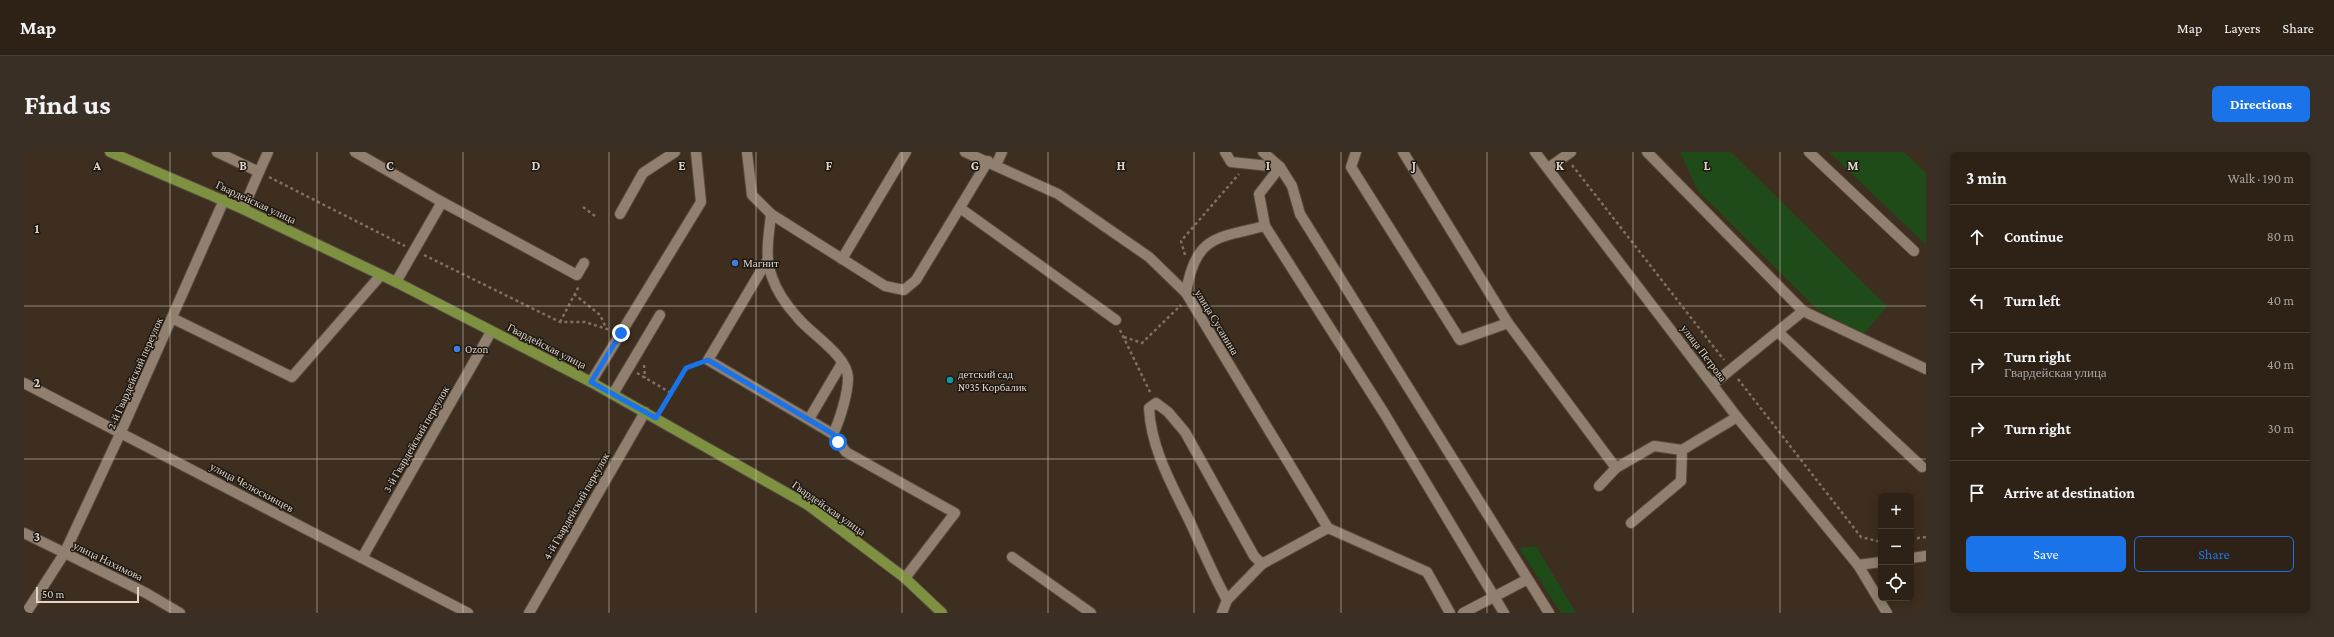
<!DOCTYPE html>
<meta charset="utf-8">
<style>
:root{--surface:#2e2217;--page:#3a2f24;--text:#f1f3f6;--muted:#a7a4a1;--line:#493f36;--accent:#1a73e8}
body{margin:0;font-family:"Crimson Pro",serif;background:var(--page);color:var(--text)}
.controls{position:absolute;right:12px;bottom:12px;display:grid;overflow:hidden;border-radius:6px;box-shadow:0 2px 10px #0003}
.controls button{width:36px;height:36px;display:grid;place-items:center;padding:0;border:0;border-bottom:1px solid var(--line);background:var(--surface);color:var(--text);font:20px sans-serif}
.scale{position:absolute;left:12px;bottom:10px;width:103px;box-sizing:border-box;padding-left:4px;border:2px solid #ded5cb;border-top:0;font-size:11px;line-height:14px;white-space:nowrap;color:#ded5cb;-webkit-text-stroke:3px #1e1811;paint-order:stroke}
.stop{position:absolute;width:12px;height:12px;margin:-9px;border:3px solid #1a73e8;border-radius:50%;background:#fff}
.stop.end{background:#1a73e8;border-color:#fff;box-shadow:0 1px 4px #0008}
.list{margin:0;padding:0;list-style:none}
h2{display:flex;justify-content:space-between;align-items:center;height:52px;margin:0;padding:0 16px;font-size:17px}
h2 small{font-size:13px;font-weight:400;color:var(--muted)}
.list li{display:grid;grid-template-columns:26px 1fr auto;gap:12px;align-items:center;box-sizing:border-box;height:64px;padding:0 16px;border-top:1px solid var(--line)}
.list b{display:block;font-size:15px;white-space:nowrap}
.list p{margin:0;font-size:13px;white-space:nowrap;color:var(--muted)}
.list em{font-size:13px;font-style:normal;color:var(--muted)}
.actions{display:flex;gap:8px;padding:12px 16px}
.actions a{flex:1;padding:9px 0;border:1px solid var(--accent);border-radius:6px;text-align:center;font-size:14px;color:var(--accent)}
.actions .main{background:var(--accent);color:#fff}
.icon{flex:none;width:22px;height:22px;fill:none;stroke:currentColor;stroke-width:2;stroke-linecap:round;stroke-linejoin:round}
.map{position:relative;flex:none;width:1902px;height:461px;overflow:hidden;border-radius:6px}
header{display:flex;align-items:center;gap:24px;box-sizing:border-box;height:56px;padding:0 20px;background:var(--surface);border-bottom:1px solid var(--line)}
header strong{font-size:19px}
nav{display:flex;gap:22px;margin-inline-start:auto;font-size:14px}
.intro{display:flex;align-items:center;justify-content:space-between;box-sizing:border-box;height:96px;padding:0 24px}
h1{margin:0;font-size:28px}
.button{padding:10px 18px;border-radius:6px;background:var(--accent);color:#fff;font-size:14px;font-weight:700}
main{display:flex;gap:24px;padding:0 24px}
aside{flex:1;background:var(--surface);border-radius:6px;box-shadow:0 2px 10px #0003}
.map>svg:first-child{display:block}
.green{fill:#1f4b18}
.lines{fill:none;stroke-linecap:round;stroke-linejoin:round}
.minor-casing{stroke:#574b3f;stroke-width:12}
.major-casing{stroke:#574b3f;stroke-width:12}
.path{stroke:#7d7164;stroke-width:2.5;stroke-dasharray:3 3;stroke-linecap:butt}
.minor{stroke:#91806f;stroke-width:10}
.major{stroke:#7e9140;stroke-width:10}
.route{stroke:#1a73e8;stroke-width:5}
.grid{fill:none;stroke:#ded5cb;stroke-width:1;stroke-opacity:0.55}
.shop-dot{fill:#3f7fe0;stroke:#1e1811;stroke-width:1.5}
.culture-dot{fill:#0f9aa8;stroke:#1e1811;stroke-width:1.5}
.labels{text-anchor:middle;stroke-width:3;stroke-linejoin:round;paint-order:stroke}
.street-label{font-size:11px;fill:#ded5cb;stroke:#1e1811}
.poi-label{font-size:11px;fill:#ded5cb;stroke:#1e1811;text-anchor:start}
.grid-label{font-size:13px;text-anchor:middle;font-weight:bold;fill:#ded5cb;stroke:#1e1811;stroke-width:3;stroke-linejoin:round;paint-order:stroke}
</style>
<header>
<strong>Map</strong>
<nav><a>Map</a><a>Layers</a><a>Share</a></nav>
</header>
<div class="intro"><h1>Find us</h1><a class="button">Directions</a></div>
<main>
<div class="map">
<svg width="1902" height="461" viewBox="0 0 1902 461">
<rect width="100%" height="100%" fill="#3d2e1f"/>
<g class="green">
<polygon points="1656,0 1707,0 1863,154 1840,182 1793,157 1674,39"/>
<polygon points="1805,0 1880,0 1902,21 1902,93"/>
<polygon points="1512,394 1552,461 1537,461 1495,396"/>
</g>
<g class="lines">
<g class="minor-casing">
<g id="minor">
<polyline points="193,0 235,20 219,57"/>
<polyline points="331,0 418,50 553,123 560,111"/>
<polyline points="723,0 728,43 747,62 861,134 880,138 892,128 964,9"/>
<polyline points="941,0 1034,42 1125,105 1162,141 1304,376"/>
<polyline points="1201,0 1207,10 1256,15 1239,0"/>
<polyline points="1332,0 1327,15 1436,188 1484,171 1592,316"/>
<polyline points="1379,0 1484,171"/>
<polyline points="1511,0 1713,265 1834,413 1863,461"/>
<polyline points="1623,0 1779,159 1902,217"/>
<polyline points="1785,0 1890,99"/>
<polyline points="972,13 978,0"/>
<polyline points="1524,16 1547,0"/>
<polyline points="235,20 244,0"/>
<polyline points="936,56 1092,168"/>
<polyline points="596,62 619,21 651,0"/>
<path d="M747,62C745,84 740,104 748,125C753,140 764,155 774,166C787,182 824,204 824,226C824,241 816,268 809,282L822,300L931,361L881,426"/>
<polyline points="744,107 684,208 809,282"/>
<polyline points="818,107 882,0"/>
<polyline points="372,130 418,50"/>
<path d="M1162,141C1171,84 1192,86 1241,74"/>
<polyline points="148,166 268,225 357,123"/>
<polyline points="1754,180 1898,315"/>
<polyline points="567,230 677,50 672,0"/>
<polyline points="0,231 444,461"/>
<polyline points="1689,232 1779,159"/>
<polyline points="589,242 636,163"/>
<polyline points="785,267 818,211"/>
<polyline points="1575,334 1592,316 1630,294 1658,298 1713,265"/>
<polyline points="1607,371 1657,329 1658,298"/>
<polyline points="1304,376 1403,420 1426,461"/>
<polyline points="0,381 122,441 156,461"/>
<polyline points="988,405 1067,461"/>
<polyline points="338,406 467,180"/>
<polyline points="1887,406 1902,404"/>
<polyline points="1834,413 1857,410"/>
<path d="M1203,448C1189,423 1178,396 1166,370C1148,333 1127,297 1125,256L1132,251L1144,260L1161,280L1230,404L1238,412L1304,376"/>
<polyline points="2,461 40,402 97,280 200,48"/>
<polyline points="505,461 621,260"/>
<polyline points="1198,461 1203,448 1238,412"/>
<polyline points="1439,461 1502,428"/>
<polyline points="1480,461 1360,261 1241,74 1235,42 1256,15 1268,34 1276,62 1525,461"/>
</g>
</g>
<g class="major-casing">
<polyline id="major" points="86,0 219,57 372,130 567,230 784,353 881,426 918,461"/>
</g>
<g class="path">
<polyline points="1548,13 1700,208"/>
<polyline points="245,25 381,94"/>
<polyline points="559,55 571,64"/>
<polyline points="400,103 536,170 561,170 586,178"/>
<polyline points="1161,103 1157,89 1215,22"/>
<polyline points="550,142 576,163 582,176"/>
<polyline points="536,170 555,134"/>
<polyline points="1096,178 1127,242"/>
<polyline points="1100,185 1118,191 1157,153"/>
<polyline points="620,213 621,226"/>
<polyline points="613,221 647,241"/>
<polyline points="1714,227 1837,385 1857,390"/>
<polyline points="637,257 662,216 674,211"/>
<polyline points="1887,387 1902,385"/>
</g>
<use href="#minor" class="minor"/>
<use href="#major" class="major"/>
</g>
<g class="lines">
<polyline class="route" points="597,181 567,230 632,266 662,216 684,208 809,282 814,290"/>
</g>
<path class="grid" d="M146,0V461M293,0V461M439,0V461M585,0V461M732,0V461M878,0V461M1024,0V461M1170,0V461M1317,0V461M1463,0V461M1609,0V461M1756,0V461M0,154H1902M0,307H1902"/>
<g class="shop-dot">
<circle cx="711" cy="111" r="4"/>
<circle cx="433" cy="197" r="4"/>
</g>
<circle class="culture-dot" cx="926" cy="228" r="4"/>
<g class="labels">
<g class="street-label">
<text transform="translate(232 50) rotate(25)" y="4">Гвардейская улица</text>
<text transform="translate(1193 170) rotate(59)" y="4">улица Сусанина</text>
<text transform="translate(523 194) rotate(27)" y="4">Гвардейская улица</text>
<text transform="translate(1680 201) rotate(53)" y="4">улица Петрова</text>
<text transform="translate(111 221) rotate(-66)" y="4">2-й Гвардейский переулок</text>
<text transform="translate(392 287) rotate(-60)" y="4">3-й Гвардейский переулок</text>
<text transform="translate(228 335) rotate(28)" y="4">улица Челюскинцев</text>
<text transform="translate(552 354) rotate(-60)" y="4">4-й Гвардейский переулок</text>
<text transform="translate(805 356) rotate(35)" y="4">Гвардейская улица</text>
<text transform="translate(84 409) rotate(26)" y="4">улица Нахимова</text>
</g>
<g class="poi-label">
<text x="719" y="115">Магнит</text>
<text x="441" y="201">Ozon</text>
<text x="934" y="226">детский сад<tspan x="934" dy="13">№35 Корбалик</tspan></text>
</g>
</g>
<g class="grid-label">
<text x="73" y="18">A</text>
<text x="219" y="18">B</text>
<text x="366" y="18">C</text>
<text x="512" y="18">D</text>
<text x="658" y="18">E</text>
<text x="805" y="18">F</text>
<text x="951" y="18">G</text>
<text x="1097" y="18">H</text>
<text x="1244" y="18">I</text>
<text x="1390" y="18">J</text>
<text x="1536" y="18">K</text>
<text x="1683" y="18">L</text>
<text x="1829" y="18">M</text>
<text x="13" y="81">1</text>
<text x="13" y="235">2</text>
<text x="13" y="389">3</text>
</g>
</svg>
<div class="controls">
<button>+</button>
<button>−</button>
<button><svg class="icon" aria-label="locate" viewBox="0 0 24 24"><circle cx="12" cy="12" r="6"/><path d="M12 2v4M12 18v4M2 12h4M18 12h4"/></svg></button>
</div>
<div class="scale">50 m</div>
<div class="stop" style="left:814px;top:290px"></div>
<div class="stop end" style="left:597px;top:181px"></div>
</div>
<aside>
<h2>3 min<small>Walk · 190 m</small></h2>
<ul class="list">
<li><svg class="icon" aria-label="ahead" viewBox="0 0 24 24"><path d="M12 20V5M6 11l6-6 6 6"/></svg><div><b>Continue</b></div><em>80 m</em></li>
<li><svg class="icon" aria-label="left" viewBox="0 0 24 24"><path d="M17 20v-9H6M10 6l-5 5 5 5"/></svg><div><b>Turn left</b></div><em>40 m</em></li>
<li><svg class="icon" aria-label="right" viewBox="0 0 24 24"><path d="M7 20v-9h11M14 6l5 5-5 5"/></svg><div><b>Turn right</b><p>Гвардейская улица</p></div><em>40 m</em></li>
<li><svg class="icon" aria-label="right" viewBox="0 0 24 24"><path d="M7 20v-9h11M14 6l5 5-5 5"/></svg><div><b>Turn right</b></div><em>30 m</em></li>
<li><svg class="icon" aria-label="arrive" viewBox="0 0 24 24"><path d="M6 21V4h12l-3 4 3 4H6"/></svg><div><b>Arrive at destination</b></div></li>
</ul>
<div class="actions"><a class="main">Save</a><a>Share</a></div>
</aside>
</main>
